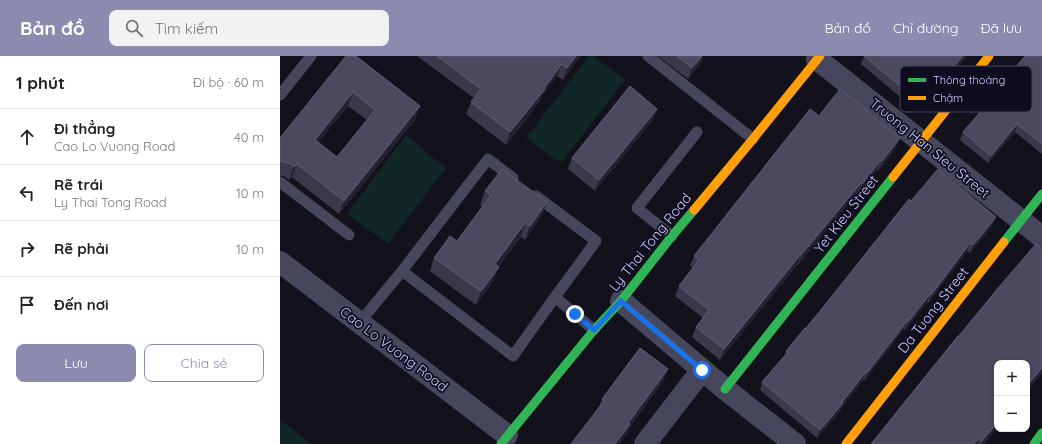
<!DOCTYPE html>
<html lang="vi">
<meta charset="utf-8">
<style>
:root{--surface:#fff;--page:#f2f2f2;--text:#222;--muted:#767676;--line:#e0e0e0;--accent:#8b8bb0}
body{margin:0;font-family:Quicksand,sans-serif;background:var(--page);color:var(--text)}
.controls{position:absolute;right:12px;bottom:12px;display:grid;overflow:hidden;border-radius:8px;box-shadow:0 2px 6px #0003}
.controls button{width:36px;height:36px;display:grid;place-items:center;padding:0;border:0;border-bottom:1px solid var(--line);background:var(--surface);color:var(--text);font:20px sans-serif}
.stop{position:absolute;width:12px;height:12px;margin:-9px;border:3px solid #1a73e8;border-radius:50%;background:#fff}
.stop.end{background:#1a73e8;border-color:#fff;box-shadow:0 1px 4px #0008}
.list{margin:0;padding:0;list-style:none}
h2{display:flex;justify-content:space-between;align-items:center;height:52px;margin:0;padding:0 16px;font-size:17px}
h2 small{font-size:13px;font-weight:400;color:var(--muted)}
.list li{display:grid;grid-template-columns:26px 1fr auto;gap:12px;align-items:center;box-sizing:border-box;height:56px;padding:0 16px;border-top:1px solid var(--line)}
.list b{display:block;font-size:15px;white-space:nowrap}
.list p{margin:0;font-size:13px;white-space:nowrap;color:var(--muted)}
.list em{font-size:13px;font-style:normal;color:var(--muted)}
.actions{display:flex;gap:8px;padding:12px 16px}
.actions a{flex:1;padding:9px 0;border:1px solid var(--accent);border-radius:8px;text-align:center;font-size:14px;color:var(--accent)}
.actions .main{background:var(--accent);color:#fff}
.icon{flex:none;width:22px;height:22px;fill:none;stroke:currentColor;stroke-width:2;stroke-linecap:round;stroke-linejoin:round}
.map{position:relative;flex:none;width:762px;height:388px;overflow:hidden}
header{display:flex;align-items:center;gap:24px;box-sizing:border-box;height:56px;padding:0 20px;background:var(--accent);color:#fff}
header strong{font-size:19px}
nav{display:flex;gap:22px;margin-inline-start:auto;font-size:14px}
.search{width:280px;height:36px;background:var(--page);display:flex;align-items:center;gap:10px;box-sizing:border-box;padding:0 14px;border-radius:8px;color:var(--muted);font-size:15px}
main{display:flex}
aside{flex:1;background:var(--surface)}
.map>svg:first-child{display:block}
.grass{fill:#102725}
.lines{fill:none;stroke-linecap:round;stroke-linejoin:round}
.lane{stroke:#46475d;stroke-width:11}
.street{stroke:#46475d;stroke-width:22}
.fast{stroke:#30b455;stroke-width:9}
.slow{stroke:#ff9f0a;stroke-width:9}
.wall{fill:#3a394c;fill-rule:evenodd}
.shaded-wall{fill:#232230}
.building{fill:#4a495f;stroke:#5e5d78;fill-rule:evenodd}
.route{stroke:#1a73e8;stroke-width:5}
.labels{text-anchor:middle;stroke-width:3.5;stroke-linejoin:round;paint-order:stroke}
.street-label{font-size:14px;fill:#ccf;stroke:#0e0d20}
.key{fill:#0e0d20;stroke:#474663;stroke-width:1}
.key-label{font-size:11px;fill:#ccf}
</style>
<header>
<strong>Bản đồ</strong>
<div class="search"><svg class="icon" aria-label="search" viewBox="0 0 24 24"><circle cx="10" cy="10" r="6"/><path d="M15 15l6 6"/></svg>Tìm kiếm</div>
<nav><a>Bản đồ</a><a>Chỉ đường</a><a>Đã lưu</a></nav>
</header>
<main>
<aside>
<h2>1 phút<small>Đi bộ · 60 m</small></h2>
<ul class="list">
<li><svg class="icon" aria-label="ahead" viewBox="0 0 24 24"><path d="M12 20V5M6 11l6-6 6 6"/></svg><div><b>Đi thẳng</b><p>Cao Lo Vuong Road</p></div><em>40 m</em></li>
<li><svg class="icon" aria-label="left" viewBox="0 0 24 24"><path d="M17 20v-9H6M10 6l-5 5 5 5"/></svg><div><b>Rẽ trái</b><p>Ly Thai Tong Road</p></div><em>10 m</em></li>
<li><svg class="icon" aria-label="right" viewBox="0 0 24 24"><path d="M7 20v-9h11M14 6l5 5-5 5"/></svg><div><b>Rẽ phải</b></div><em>10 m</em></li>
<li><svg class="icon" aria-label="arrive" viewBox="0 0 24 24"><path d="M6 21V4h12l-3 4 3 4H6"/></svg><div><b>Đến nơi</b></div></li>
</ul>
<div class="actions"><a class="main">Lưu</a><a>Chia sẻ</a></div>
</aside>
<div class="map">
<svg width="762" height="388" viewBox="0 0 762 388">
<rect width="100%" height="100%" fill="#12111c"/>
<g class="grass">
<polygon points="309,0 314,0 345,24 281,107 246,82"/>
<polygon points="126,79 166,112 108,188 67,158"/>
<polygon points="0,364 32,388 0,388"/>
</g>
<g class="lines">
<g class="lane">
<polyline points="368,0 473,83"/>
<polyline points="0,39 31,0"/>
<polyline points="233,122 208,103 122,215 233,300 275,241"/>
<polyline points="0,126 69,179"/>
<polyline points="256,140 316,185 275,241 314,274"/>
<polyline points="392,180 357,152 417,76"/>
<polyline points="80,266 122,215"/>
</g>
<g class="street">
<polyline points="537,3 762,181"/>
<polyline points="0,206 227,379"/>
<polyline points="341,245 445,333 515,388"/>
<polyline points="365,388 422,314"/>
</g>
<g class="fast">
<polyline points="724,186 762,138"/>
<polyline points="445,333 613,121"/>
<polyline points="221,388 314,274 341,245 392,180 414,154"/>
<polyline points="754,388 762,377"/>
</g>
<g class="slow">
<polyline points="613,121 709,0"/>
<polyline points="414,154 473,83 540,0"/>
<polyline points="566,388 724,186"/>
</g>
</g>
<g class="wall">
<path d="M66,0L135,64L59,158L12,121L9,124L4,120H0V82ZM68,50L87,64L57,101L38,86Z"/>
<polygon points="137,0 301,0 283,24 277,20 261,41 260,45 226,89 186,58 191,46 194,42"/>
<polygon points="378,0 423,0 421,7 408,23"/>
<polygon points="584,0 687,0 663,28 662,27 638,56 581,8"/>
<polygon points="762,0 762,98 735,76 708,107 680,84 683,76 706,49 707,46 726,23"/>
<polygon points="377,53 373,64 315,135 288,113 292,102"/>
<polygon points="588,55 587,56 616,92 598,115 597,114 578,138 577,137 518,209 518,208 440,304 412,281 416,271 423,262 395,240 399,230 413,212 410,210 414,200 539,60"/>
<polygon points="205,135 267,146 262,159 245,184 241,181 219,210 214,224 196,249 150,215 154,202 177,185 203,150 200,149"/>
<polygon points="631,145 713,169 690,197 687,195 648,247 647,246 625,274 624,273 584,325 583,324 562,351 560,355 537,382 480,334 482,326 505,299 506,295"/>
<polygon points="762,194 762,317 747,335 747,307 717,307 717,372 704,388 591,388 678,281"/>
<polygon points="384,324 349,372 346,379 319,351 322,343"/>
</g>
<g class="shaded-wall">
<polygon points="296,0 301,0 283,24 287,12"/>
<polygon points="422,0 423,0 421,7 408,23 412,12"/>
<polygon points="683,0 687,0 663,28 666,20"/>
<polygon points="282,8 277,20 261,41 260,45 226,89 230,76"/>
<polygon points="665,19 662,27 638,56 641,47"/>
<polygon points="73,36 68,50 30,97 35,84"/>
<polygon points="140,50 135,64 59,158 64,145"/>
<polygon points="377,53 373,64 315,135 319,124"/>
<polygon points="737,68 735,76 708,107 711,100"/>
<polygon points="620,82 616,92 598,115 602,105"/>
<polygon points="601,104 597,114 578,138 582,128"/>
<polygon points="17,108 12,121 9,124 14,111"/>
<polygon points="581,127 577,137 518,209 522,198"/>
<polygon points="267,146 262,159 245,184 250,170"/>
<polygon points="716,161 713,169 690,197 693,189"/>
<polygon points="245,167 241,181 211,221 215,208"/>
<polygon points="690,187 687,195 648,247 651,239"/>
<polygon points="521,198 518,208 440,304 444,293"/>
<polygon points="219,211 214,224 196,249 201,235"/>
<polygon points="650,238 647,246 625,274 628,266"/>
<polygon points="627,265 624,273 584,325 587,317"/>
<polygon points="762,312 762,317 747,335 747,330"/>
<polygon points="388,313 384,324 349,372 346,379 340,388 335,388 348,367"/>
<polygon points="586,316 583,324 562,351 560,355 537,382 540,374"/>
<polygon points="717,367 717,372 704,388 701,388 702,385"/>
<polygon points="699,382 697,388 694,388"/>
</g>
<g class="building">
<path d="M66,0H76L140,50L64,145L17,108L14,111L9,107L3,106L0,104V82ZM73,36L95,54L57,101L35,84Z"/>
<polygon points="157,0 296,0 287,12 282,8 264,32 265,33 230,76 191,46 201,33"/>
<polygon points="397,0 422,0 412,12"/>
<polygon points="584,0 683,0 666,20 665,19 641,47"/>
<polygon points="745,0 762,0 762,88 737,68 711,100 683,76 708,47 707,46 725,23 726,23"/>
<polygon points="350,30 377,53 319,124 292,102"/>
<polygon points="560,33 588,55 587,56 620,82 602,105 601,104 582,128 581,127 522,198 521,198 444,293 416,271 429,254 399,230 419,204 414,200 530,53 539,60"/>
<polygon points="222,113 267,146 250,170 245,167 215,208 219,211 201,235 154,202 170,180 177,185 211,139 205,135"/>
<polygon points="658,113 716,161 693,189 690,187 651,239 650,238 628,266 627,265 587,317 586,316 562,346 563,347 540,374 482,326 508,296 506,295 525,272 526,273 629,143 631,145"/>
<polygon points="756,188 762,194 762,312 747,330 747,307 717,307 717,367 702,385 699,382 694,388 591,388 678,280 678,281 719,231"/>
<polygon points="360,292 388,313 348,367 350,368 335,388 291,388 324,345 322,343"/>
</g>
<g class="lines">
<polyline class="route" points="295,258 314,274 341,245 422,314"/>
</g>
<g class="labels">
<g class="street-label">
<text transform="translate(650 92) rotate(39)" y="5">Truong Han Sieu Street</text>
<text transform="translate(566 158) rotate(-52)" y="5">Yet Kieu Street</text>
<text transform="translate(370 186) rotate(-51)" y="5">Ly Thai Tong Road</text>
<text transform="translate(653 254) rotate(-52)" y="5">Da Tuong Street</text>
<text transform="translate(114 293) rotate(37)" y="5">Cao Lo Vuong Road</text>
</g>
</g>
<rect x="620" y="10" width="132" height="46" rx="6" class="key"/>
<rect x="628" y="22" width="18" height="4" fill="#30b455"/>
<rect x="628" y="40" width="18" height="4" fill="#ff9f0a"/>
<g class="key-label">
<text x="653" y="28">Thông thoáng</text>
<text x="653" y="46">Chậm</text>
</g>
</svg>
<div class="controls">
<button>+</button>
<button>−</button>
</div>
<div class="stop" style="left:422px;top:314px"></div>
<div class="stop end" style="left:295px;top:258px"></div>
</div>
</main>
